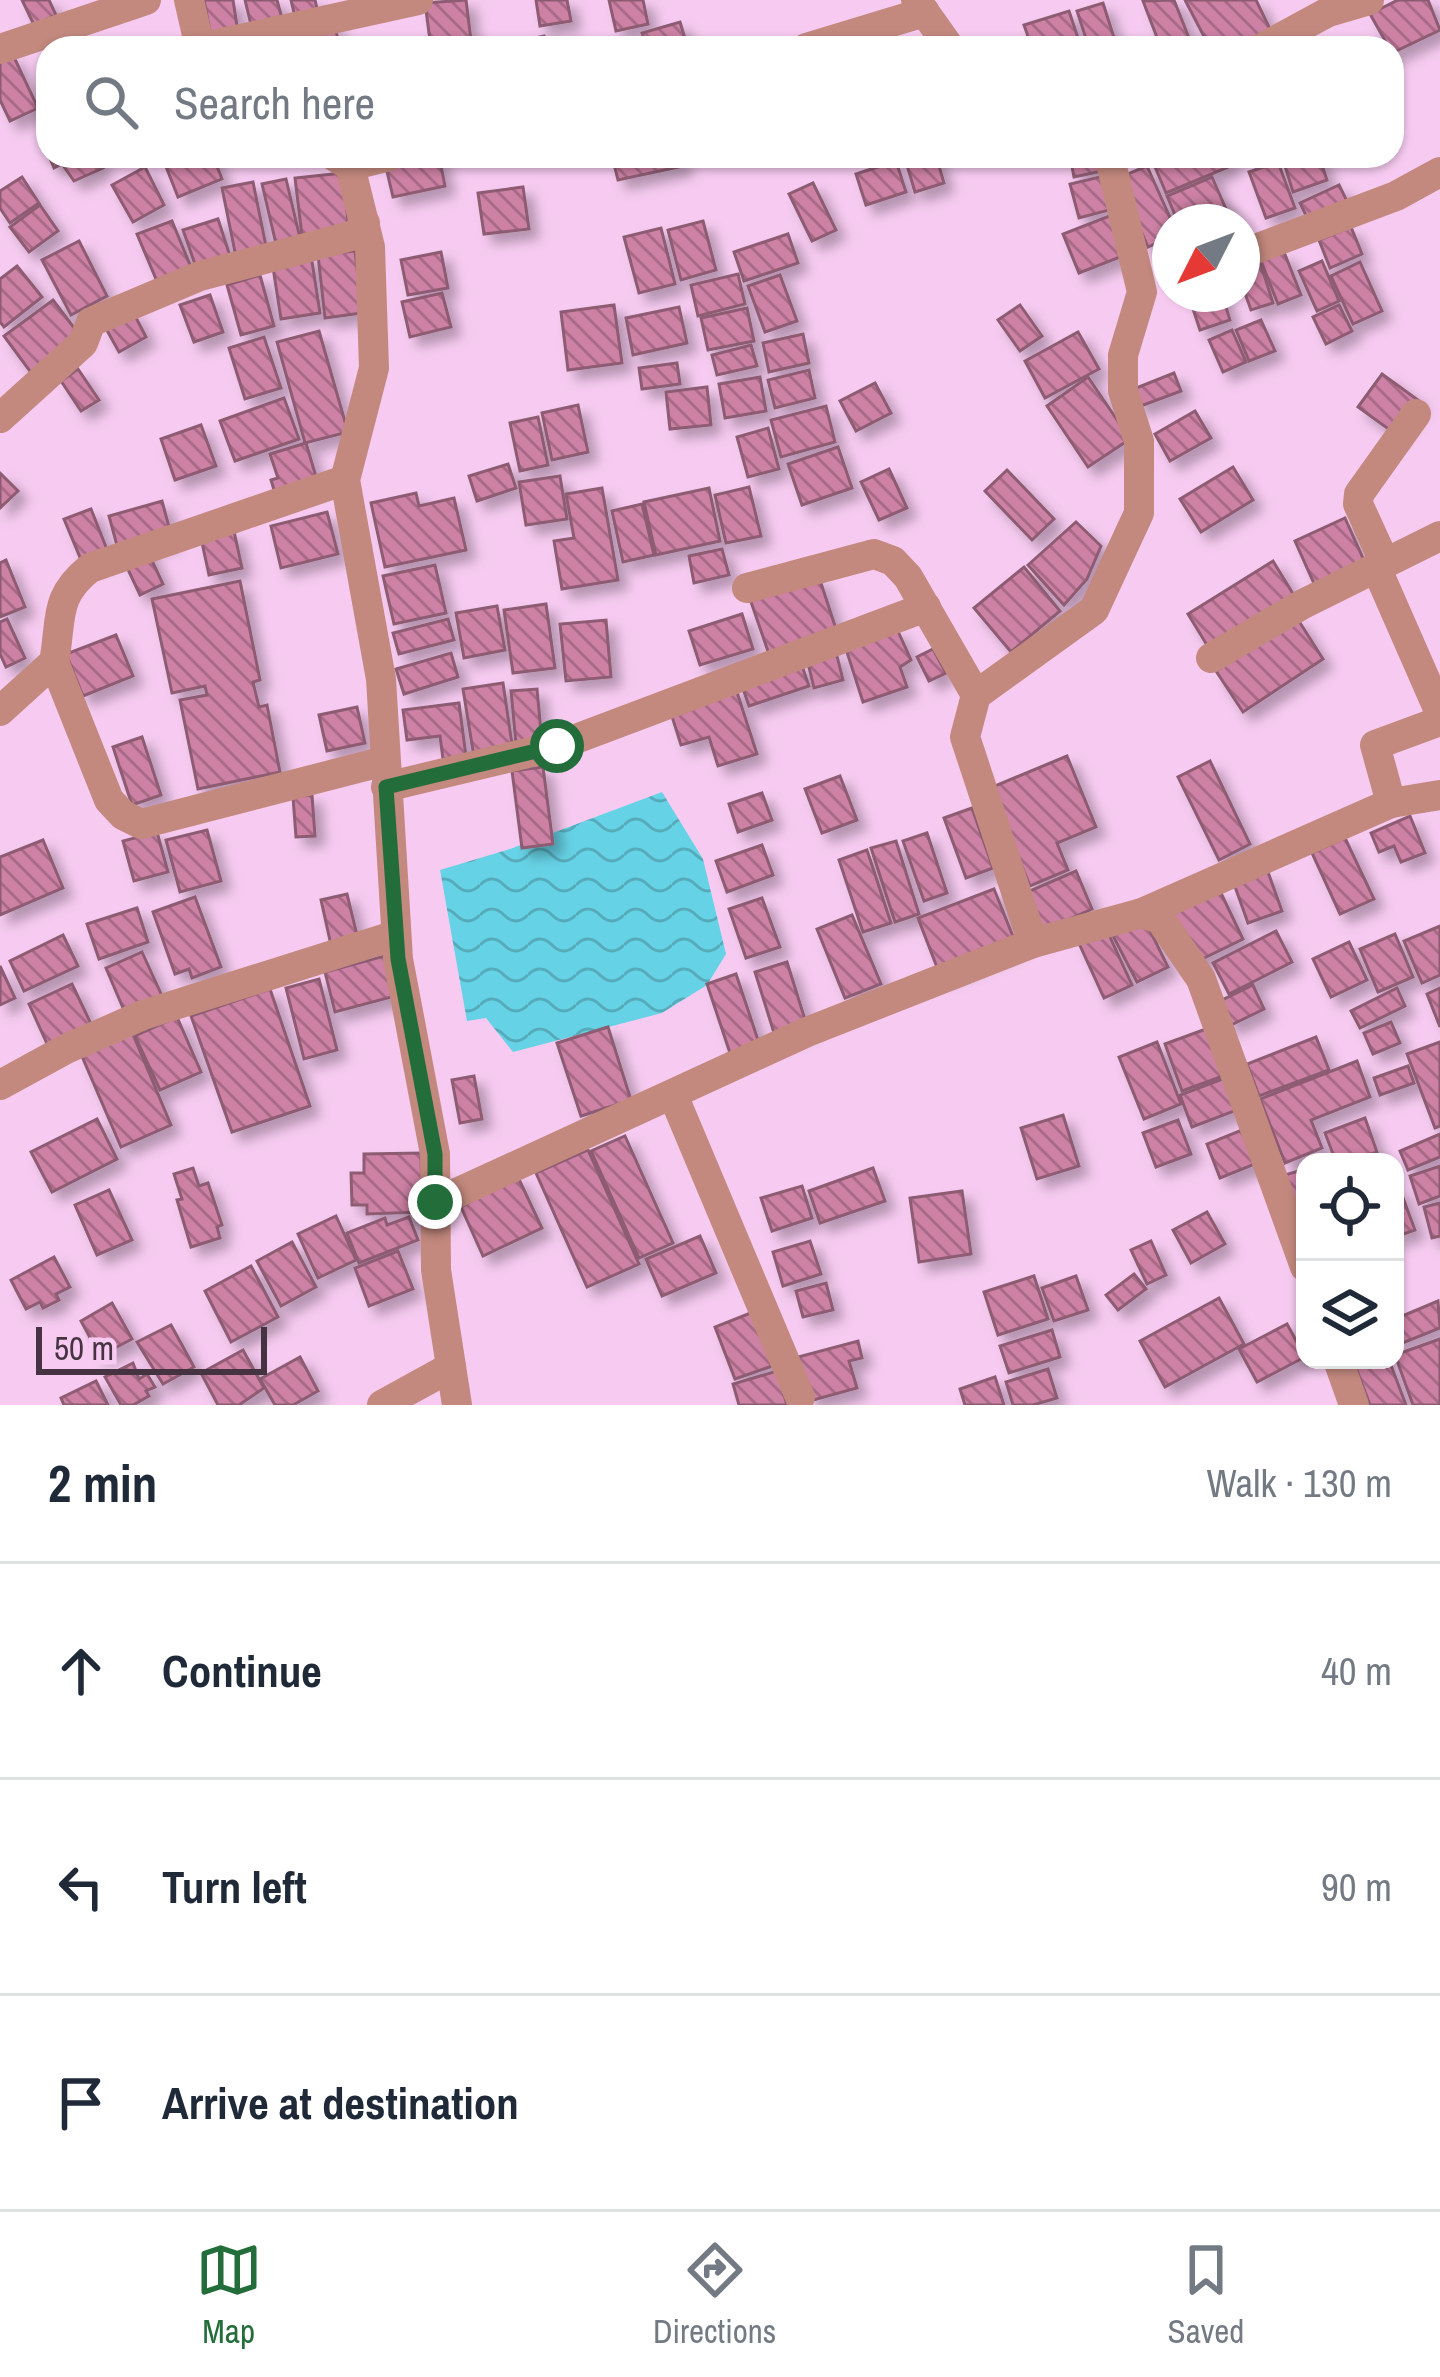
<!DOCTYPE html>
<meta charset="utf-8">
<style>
:root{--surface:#fff;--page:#f2f2f3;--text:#1f2937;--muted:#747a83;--line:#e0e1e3;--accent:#236d3b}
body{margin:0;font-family:"Archivo Narrow",sans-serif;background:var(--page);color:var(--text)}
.controls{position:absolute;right:36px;bottom:36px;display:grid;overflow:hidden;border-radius:24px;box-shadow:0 3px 9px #0004}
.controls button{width:108px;height:108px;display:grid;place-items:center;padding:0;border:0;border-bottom:3px solid var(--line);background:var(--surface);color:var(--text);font:60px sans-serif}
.compass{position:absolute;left:1152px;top:204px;width:108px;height:108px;border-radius:50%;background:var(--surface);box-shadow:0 3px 9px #0004;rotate:228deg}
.scale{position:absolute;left:36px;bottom:30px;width:231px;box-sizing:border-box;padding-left:12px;border:6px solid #453342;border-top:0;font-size:33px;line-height:42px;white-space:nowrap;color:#453342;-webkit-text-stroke:9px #f7cbf1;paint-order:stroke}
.stop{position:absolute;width:36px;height:36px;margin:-27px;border:9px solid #236d3b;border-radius:50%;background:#fff}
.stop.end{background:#236d3b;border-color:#fff;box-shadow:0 3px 12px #0008}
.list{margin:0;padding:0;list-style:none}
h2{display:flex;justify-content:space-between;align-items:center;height:156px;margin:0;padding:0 48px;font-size:51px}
h2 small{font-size:39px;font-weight:400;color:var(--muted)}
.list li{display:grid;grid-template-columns:78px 1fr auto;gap:36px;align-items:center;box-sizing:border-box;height:216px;padding:0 48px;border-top:3px solid var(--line)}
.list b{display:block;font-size:45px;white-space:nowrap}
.list em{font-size:39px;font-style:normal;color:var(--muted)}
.icon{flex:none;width:66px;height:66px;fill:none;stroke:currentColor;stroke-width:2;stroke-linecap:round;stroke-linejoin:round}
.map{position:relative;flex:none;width:1440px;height:1405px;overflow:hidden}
.search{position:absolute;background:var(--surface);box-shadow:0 3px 9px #0004;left:36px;right:36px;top:36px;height:132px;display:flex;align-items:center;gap:30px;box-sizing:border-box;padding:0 42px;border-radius:36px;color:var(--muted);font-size:45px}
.sheet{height:804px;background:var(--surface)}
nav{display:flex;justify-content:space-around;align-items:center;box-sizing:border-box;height:168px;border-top:3px solid var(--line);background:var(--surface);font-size:33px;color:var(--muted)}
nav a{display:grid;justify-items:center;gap:6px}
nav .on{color:var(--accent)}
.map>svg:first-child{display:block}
.water{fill:url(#water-waves)}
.building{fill:url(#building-back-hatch);stroke:#8d5c72;stroke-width:3;filter:url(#shadow)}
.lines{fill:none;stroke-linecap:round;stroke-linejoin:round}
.minor{stroke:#c3897e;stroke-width:30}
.route{stroke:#236d3b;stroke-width:15}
</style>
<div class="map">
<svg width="1440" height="1405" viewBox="0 0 1440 1405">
<defs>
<pattern id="water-waves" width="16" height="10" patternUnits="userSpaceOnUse" patternTransform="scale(3)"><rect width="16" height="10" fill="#66d2e5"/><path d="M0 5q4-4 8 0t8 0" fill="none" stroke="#56abbb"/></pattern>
<pattern id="building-back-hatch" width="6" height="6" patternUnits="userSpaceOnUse" patternTransform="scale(3)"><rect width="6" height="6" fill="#cd81a4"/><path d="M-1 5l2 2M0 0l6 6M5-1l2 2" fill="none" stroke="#a86a87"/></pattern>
<filter id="shadow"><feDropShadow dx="9" dy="9" stdDeviation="6" flood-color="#0004"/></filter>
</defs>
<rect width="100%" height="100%" fill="#f7cbf1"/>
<polygon class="water" points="662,792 703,859 726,954 707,985 662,1013 513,1052 486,1018 467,1021 440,870 510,849"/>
<g class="building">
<polygon points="22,0 49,0 56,15 34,25"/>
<polygon points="204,0 233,0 238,32 211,37"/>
<polygon points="245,0 277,0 283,22 252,29"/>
<polygon points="291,0 315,0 318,13 295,17"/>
<polygon points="466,0 472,48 431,48 425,3"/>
<polygon points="536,0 567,0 571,21 540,26"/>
<polygon points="609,0 643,0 648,24 616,31"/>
<polygon points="1174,0 1193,48 1161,48 1143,1"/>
<polygon points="1185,0 1256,0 1273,35 1248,48 1210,48"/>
<polygon points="1398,0 1428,0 1440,30 1392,53 1370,14"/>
<polygon points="1103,3 1117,47 1089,48 1077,11"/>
<polygon points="1069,11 1080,44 1032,48 1024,25"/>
<polygon points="680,22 688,48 647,48 642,33"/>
<polygon points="334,23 340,48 308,48 304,30"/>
<polygon points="544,36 547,48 520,48 518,42"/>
<polygon points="13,55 38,108 10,121 0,100 0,61"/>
<polygon points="49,156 97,156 103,168 74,181 62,164 54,168"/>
<polygon points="185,156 213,156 222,179 178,197 165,164"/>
<polygon points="416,156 439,156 445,186 393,197 385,163"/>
<polygon points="612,156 681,156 683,166 618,180"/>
<polygon points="924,156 936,156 944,183 915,192 906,162"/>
<polygon points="1070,156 1099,156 1102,171 1074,177"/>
<polygon points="1167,156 1227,156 1231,166 1166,193 1153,162"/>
<polygon points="1304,156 1319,156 1327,180 1293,192 1284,163"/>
<polygon points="896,161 906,192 866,205 856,174"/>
<polygon points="1278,162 1295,208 1266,218 1249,172"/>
<polygon points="1147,166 1172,222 1170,237 1148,247 1118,178"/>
<polygon points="145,167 164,205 133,222 112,185"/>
<polygon points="343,173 349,231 302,236 295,178"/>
<polygon points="1104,176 1113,209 1079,218 1070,184"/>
<polygon points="22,177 39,203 10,223 0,208 0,191"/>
<polygon points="1212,177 1226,209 1195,222 1178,222 1167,196"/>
<polygon points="286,179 300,238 276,244 262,184"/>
<polygon points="253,182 267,251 236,257 222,188"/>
<polygon points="813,183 836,230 812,241 789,194"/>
<polygon points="1339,185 1349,205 1310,224 1300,203"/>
<polygon points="523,187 529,229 484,234 478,193"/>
<polygon points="40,205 58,231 29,252 10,227"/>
<polygon points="1112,215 1128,254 1079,273 1063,234"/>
<polygon points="218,219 230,256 196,267 183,230"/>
<polygon points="172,221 193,272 159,286 137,234"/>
<polygon points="703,221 716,270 681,280 668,230"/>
<polygon points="1351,227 1362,254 1330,268 1319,240"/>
<polygon points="661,228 675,284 639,293 624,237"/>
<polygon points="788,234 798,263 744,281 734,252"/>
<polygon points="79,241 107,296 71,315 42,260"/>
<polygon points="355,251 362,313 325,318 318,255"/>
<polygon points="441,252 448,288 408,295 401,260"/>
<polygon points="1284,252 1301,295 1278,304 1261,261"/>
<polygon points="311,255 320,313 281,319 272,261"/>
<polygon points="1322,261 1339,301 1317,311 1299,271"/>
<polygon points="1260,262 1273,303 1251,310 1242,285 1242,268"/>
<polygon points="1360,262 1382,311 1353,324 1331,276"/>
<polygon points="17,266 42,297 4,327 0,322 0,279"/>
<polygon points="738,274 745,304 698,316 691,285"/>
<polygon points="260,275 274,326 241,335 227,285"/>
<polygon points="780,275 797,321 765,332 748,286"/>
<polygon points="442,293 451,327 410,337 402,302"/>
<polygon points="1188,294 1222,294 1230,320 1200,330"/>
<polygon points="210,295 223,332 194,342 180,305"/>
<polygon points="53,300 81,337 32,374 4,336"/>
<polygon points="614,305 622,363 568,370 561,312"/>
<polygon points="1020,305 1042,336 1020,351 998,320"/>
<polygon points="1339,305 1352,331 1326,344 1313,317"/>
<polygon points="679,307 687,343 633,355 626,318"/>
<polygon points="747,308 754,341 708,350 701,318"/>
<polygon points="132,310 146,337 119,352 104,325"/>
<polygon points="1261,320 1275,351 1249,361 1236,330"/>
<polygon points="1232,330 1246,362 1223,372 1209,340"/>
<polygon points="319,331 348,432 305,443 277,342"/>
<polygon points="1078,332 1099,369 1045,398 1025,361"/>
<polygon points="803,334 809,363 769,372 763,343"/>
<polygon points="264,337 281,388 245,399 229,348"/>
<polygon points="751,345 757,366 717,375 712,355"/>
<polygon points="677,363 680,384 642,389 639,368"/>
<polygon points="78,369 99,400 81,411 61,381"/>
<polygon points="809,370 815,398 775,408 768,380"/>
<polygon points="1174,373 1181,391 1138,407 1131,390"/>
<polygon points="1382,374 1418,400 1394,433 1358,407"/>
<polygon points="760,377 766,411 725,418 719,384"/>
<polygon points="1088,377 1130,439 1088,467 1047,406"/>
<polygon points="875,383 891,413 856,431 840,401"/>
<polygon points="707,387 711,425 670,429 666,392"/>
<polygon points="284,398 299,439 235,461 220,421"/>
<polygon points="578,405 588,452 552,460 542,413"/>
<polygon points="826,406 835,442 781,457 771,420"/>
<polygon points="1195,411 1211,438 1170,461 1155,434"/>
<polygon points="538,417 548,465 520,471 510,423"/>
<polygon points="201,425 216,466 175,480 161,439"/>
<polygon points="768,428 779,469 748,477 737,437"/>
<polygon points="306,443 317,480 275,493 271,480 278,478 270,454"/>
<polygon points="838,447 852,488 802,505 788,464"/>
<polygon points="508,464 516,488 477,501 469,476"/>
<polygon points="1233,467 1253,500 1201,532 1180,499"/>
<polygon points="889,469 907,508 879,520 861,482"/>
<polygon points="1007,470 1054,519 1032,540 985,491"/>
<polygon points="0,473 18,491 0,508"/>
<polygon points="560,476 567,519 526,525 519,482"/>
<polygon points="749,487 761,536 726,543 715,495"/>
<polygon points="602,488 618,580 562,589 554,541 574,538 566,494"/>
<polygon points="709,488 720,541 656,555 644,502"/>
<polygon points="416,493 419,506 454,498 466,550 385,567 371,503"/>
<polygon points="162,501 172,538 119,553 109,516"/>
<polygon points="642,504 654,555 623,562 612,511"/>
<polygon points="91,509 108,552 82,562 64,519"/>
<polygon points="327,512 338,554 281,568 271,526"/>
<polygon points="1345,518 1366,565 1316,588 1295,541"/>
<polygon points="1076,522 1101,546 1087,579 1064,605 1028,565"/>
<polygon points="234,531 242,568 209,575 201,538"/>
<polygon points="722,549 729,575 694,583 689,556"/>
<polygon points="147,550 163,584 140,595 124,561"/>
<polygon points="6,560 25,607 0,617 0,563"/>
<polygon points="1273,561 1295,597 1210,650 1188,614"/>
<polygon points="435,565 446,613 394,624 383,576"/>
<polygon points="1024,567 1060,611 1011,652 974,608"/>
<polygon points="819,577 839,638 771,660 750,599"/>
<polygon points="240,581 260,680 253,682 259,707 267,705 280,772 198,789 180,700 207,695 205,686 172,693 152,599"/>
<polygon points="546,604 555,668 513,673 504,610"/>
<polygon points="497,606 505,650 464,658 456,613"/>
<polygon points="742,614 753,649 700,665 689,631"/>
<polygon points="1297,618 1323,659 1243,712 1216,671"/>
<polygon points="7,619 25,658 6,667 0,654 0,622"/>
<polygon points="448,619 454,640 399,654 393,633"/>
<polygon points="606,620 611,677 566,681 560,624"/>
<polygon points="897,629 911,660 900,667 907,687 863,702 845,646"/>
<polygon points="116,635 133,676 83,696 66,654"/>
<polygon points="933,649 946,673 929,681 917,657"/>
<polygon points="836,652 843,680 814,688 807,659"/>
<polygon points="451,653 458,677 404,694 396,669"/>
<polygon points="801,663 809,686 749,706 741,683"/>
<polygon points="503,683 513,751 474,757 463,689"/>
<polygon points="735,686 757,754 718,766 709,737 681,745 669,707"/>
<polygon points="537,689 542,742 516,744 511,691"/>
<polygon points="459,703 466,756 443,759 440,736 407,740 403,710"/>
<polygon points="357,707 365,743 327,751 319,715"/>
<polygon points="142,737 161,795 132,805 113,747"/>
<polygon points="1067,756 1096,827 1057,843 1068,870 1030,886 990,788"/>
<polygon points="1210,761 1250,844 1219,860 1178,777"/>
<polygon points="543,767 553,844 522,848 512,771"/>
<polygon points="840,776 857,820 822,833 805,789"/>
<polygon points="762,793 772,820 738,832 729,804"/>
<polygon points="312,795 315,836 296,837 293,797"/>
<polygon points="972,808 993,868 966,878 944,818"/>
<polygon points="1410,816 1425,853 1401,862 1394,846 1379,852 1371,833"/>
<polygon points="207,830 221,881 180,892 166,840"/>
<polygon points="157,832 168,872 134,881 123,841"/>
<polygon points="927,833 947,893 924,901 903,841"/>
<polygon points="1345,838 1374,899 1340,914 1312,853"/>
<polygon points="43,840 63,888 0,915 0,857"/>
<polygon points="896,841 919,914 895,922 871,848"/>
<polygon points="762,845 773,875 727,892 716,861"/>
<polygon points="867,850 891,923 863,932 839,860"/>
<polygon points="1076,871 1092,909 1042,931 1025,893"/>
<polygon points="1268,872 1282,911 1248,923 1234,884"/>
<polygon points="994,889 1016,944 940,975 918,918"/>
<polygon points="1220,891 1243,939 1194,963 1171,915"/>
<polygon points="347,894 358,939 331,945 321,900"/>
<polygon points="195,897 221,967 192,978 189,969 175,974 153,912"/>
<polygon points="762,898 780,947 746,958 729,909"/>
<polygon points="137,908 148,942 99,959 87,924"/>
<polygon points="852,915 881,984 845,998 817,929"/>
<polygon points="1145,920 1168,967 1137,982 1113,936"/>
<polygon points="1105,926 1132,985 1104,998 1077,939"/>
<polygon points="1440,926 1440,975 1422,983 1404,941"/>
<polygon points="1276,931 1292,962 1229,994 1213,963"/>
<polygon points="1395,934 1413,977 1378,992 1360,949"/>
<polygon points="63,935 78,966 24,991 10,961"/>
<polygon points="1349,942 1367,980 1331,997 1313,959"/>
<polygon points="142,952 163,998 126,1015 106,968"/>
<polygon points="388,955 399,995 335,1012 325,972"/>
<polygon points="787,962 807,1026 775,1036 755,972"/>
<polygon points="0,966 15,998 0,1005"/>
<polygon points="736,974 759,1043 730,1053 707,984"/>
<polygon points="319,979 337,1050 304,1059 286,988"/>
<polygon points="72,984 93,1028 49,1048 29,1004"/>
<polygon points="1253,985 1264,1009 1229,1026 1218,1002"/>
<polygon points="1397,988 1405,1006 1360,1028 1351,1011"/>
<polygon points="1440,988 1440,1027 1427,994"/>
<polygon points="270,989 310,1106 232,1132 191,1016"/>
<polygon points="177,1017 201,1072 160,1090 135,1036"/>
<polygon points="1391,1022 1400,1043 1373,1054 1364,1033"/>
<polygon points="608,1027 631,1100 581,1116 557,1043"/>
<polygon points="1206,1029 1223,1076 1182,1091 1165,1044"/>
<polygon points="132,1032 171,1125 121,1147 81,1054"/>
<polygon points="1316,1037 1329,1070 1259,1096 1247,1064"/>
<polygon points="1157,1042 1181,1104 1144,1119 1119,1057"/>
<polygon points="1440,1042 1440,1126 1435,1128 1407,1054"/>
<polygon points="1357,1061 1370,1097 1311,1120 1322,1148 1285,1163 1260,1099"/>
<polygon points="1408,1066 1414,1083 1380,1095 1374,1078"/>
<polygon points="474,1076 482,1119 460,1123 452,1080"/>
<polygon points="1225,1078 1237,1110 1192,1127 1180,1095"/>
<polygon points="1063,1115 1079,1166 1037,1179 1021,1128"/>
<polygon points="1365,1118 1377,1152 1350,1162 1336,1162 1325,1133"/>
<polygon points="97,1119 117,1159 52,1192 31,1152"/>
<polygon points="1178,1120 1191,1154 1156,1167 1143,1133"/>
<polygon points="1247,1128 1260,1162 1220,1178 1207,1144"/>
<polygon points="1440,1134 1440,1157 1408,1170 1400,1151"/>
<polygon points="625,1136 673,1243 639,1258 591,1151"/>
<polygon points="588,1150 639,1264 587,1287 536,1173"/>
<polygon points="421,1153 422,1212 367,1214 367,1205 352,1205 351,1173 364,1173 364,1154"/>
<polygon points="1440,1166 1440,1196 1419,1204 1410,1176"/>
<polygon points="193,1168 199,1186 208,1183 222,1225 217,1227 220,1238 191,1247 177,1200 182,1199 174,1174"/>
<polygon points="873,1168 885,1201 820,1223 809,1191"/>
<polygon points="1305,1169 1305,1237 1285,1175"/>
<polygon points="517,1175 542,1228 483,1256 461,1207"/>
<polygon points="802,1186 812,1218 772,1231 761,1198"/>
<polygon points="1399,1187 1415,1230 1395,1237 1395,1189"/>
<polygon points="109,1190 132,1240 97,1255 75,1205"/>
<polygon points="962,1191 971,1254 919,1262 910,1198"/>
<polygon points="1440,1203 1440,1236 1432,1238 1424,1207"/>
<polygon points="1207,1212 1225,1244 1191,1263 1173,1230"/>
<polygon points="336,1216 356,1260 318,1278 298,1234"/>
<polygon points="409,1217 418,1240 359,1263 347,1233 385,1218 387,1225"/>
<polygon points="700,1236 716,1273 662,1296 646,1259"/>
<polygon points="810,1241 821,1274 783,1286 773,1252"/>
<polygon points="1151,1241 1166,1275 1147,1284 1131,1250"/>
<polygon points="292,1242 316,1287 281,1306 257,1261"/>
<polygon points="398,1251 413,1289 369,1306 355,1268"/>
<polygon points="54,1257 70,1287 56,1294 59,1300 43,1308 40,1302 26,1309 11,1280"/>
<polygon points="251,1266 278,1317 231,1342 205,1291"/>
<polygon points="1134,1274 1146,1289 1118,1310 1106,1295"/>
<polygon points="1034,1276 1048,1319 998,1335 984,1292"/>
<polygon points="1076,1276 1088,1310 1054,1321 1042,1288"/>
<polygon points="826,1283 833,1310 803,1317 796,1291"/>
<polygon points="1219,1298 1244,1344 1165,1387 1140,1341"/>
<polygon points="1438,1301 1440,1328 1395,1346 1395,1319"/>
<polygon points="112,1303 132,1339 100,1356 81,1321"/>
<polygon points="758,1310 778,1364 735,1379 715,1327"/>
<polygon points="1287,1324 1305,1357 1257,1382 1239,1349"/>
<polygon points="171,1325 194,1367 163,1384 137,1342"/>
<polygon points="1052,1330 1060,1357 1009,1373 1000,1346"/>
<polygon points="1440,1339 1440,1405 1413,1405 1395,1355"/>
<polygon points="858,1341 862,1358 849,1361 857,1388 810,1401 798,1357"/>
<polygon points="243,1350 264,1388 239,1405 218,1405 201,1373"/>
<polygon points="300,1357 318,1391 293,1405 275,1405 260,1379"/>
<polygon points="1353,1360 1389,1360 1406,1405 1370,1405"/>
<polygon points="133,1363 139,1379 147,1374 155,1387 146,1391 149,1396 133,1405 121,1405 105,1377"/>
<polygon points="1048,1369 1057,1398 1033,1405 1013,1405 1006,1382"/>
<polygon points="777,1371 787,1405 739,1405 733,1384"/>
<polygon points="995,1377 1004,1405 965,1405 960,1389"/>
<polygon points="96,1381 108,1405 64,1405 61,1398"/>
</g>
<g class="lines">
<g class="minor">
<polyline points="189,0 200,48"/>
<polyline points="916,0 950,48"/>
<polyline points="200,48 418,0"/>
<polyline points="806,48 925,12"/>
<polyline points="1262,48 1328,12 1369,0"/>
<polyline points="0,49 146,0"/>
<polyline points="334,156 350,166 370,247 374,368 345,480 381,679 398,959 435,1154 436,1270 457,1405"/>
<polyline points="350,166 390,156"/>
<polyline points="1242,254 1396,196 1440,172"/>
<polyline points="0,418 83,343 91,322 200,276 355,235 365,223"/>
<polyline points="1385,563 1358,504 1359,494 1416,414"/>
<polyline points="1376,567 1440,713"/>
<polyline points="747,588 874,554 893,561 908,577 976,695"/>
<polyline points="1211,658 1303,604 1440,536"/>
<polyline points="54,662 109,800 123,815 141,824 385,761"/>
<path d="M0,711L54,662C62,620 53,597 90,568L345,480"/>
<polyline points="1440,721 1375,745 1391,803 1440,795"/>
<polyline points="386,787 557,746 926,607"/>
<polyline points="1142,913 1160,919 1201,979 1305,1267"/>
<polyline points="1033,943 965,737 976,695 1094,610 1139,513 1139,441 1123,391 1123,355 1142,292 1112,167 1114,156"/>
<polyline points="0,1085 66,1049 143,1015 396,935"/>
<polyline points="673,1095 800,1397"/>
<polyline points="435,1203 807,1032 1033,943 1142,913 1391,803"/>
<polyline points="1338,1360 1354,1405"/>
<polyline points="382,1405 451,1367"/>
</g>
</g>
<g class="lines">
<polyline class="route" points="435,1202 435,1154 398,959 386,787 557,746"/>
</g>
</svg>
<div class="controls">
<button><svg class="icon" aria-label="locate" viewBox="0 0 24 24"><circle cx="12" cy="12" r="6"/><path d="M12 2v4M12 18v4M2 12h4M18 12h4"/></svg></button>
<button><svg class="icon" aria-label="layers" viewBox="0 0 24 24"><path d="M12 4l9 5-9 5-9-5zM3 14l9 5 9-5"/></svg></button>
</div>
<svg class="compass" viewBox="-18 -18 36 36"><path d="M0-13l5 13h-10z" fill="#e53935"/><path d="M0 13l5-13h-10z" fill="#747a83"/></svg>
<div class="scale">50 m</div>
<div class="stop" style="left:557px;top:746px"></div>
<div class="stop end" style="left:435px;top:1202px"></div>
<div class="search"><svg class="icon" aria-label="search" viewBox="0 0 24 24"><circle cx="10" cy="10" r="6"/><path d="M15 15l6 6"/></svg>Search here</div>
</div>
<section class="sheet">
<h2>2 min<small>Walk · 130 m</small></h2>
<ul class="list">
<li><svg class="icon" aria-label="ahead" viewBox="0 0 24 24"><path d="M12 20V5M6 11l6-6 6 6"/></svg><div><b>Continue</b></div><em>40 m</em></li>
<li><svg class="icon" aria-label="left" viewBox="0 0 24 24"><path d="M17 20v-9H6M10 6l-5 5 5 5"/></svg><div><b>Turn left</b></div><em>90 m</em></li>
<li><svg class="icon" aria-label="arrive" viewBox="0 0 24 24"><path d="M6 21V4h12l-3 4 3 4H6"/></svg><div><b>Arrive at destination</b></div></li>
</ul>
</section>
<nav>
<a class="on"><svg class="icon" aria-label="map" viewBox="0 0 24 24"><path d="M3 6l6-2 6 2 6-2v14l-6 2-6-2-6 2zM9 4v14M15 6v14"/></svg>Map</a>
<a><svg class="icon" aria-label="directions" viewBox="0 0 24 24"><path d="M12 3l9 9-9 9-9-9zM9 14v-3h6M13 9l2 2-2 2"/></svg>Directions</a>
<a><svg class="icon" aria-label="saved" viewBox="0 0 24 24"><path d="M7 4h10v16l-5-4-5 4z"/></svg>Saved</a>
</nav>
